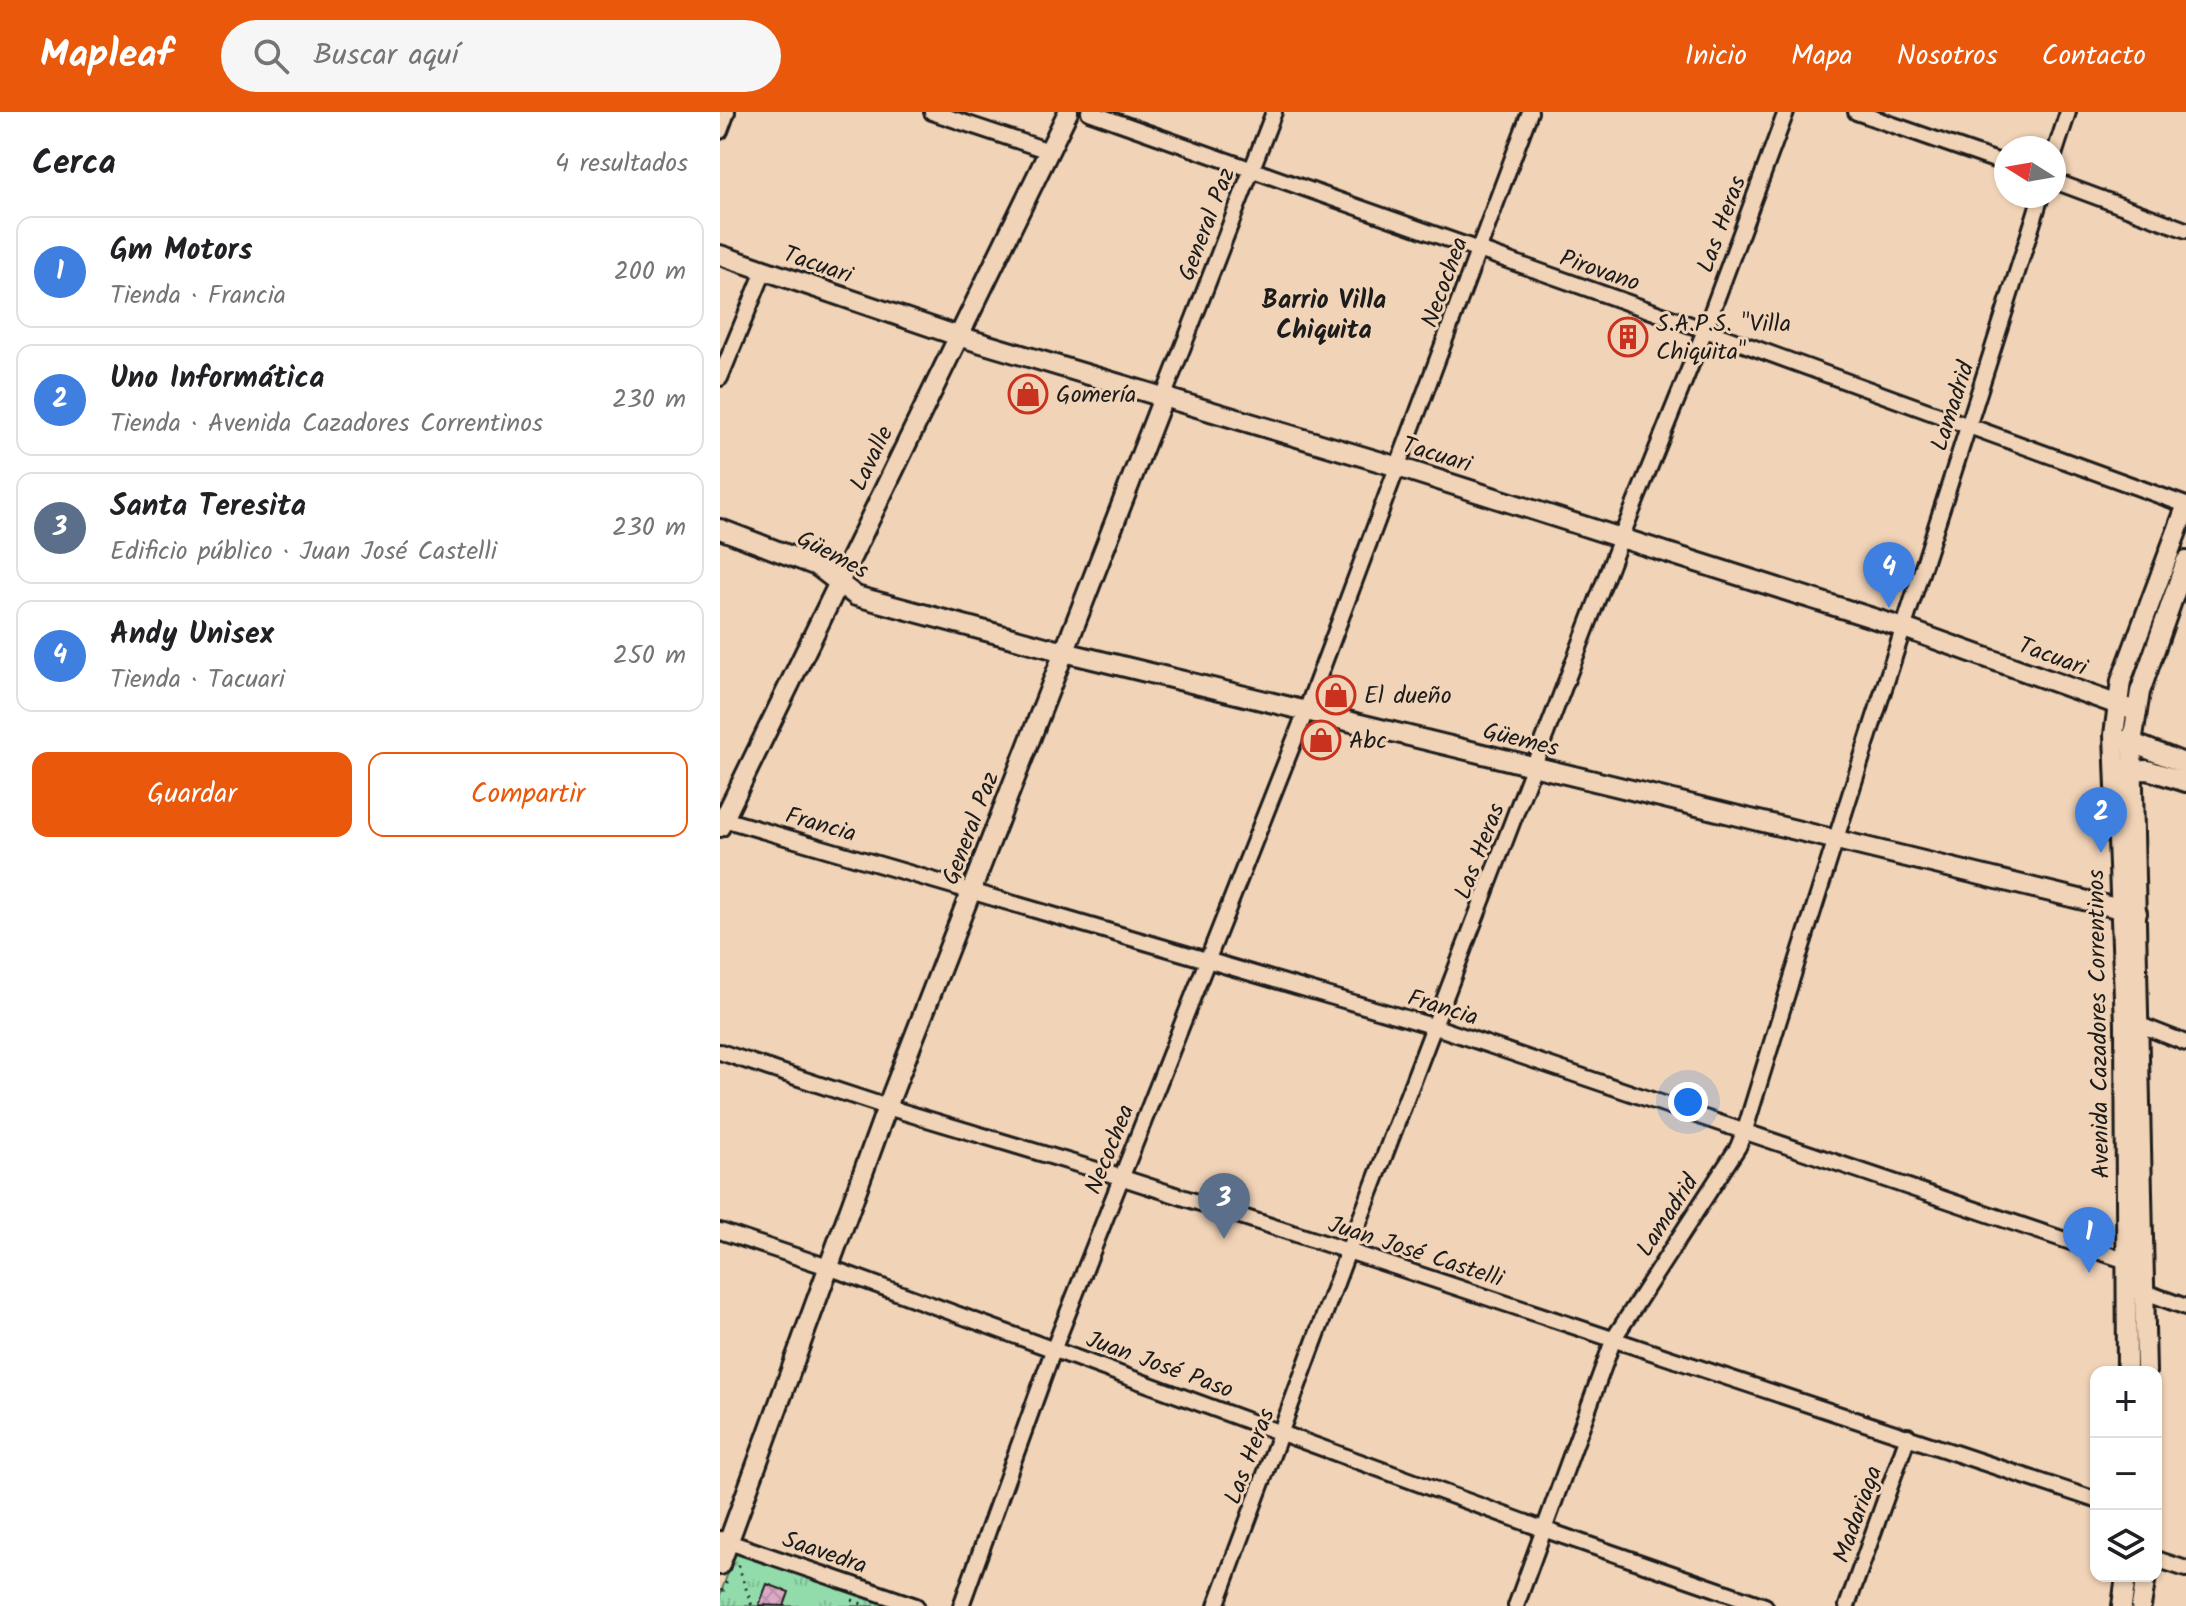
<!DOCTYPE html>
<html lang="es">
<meta charset="utf-8">
<style>
:root{--surface:#fff;--page:#f6f6f6;--text:#202124;--muted:#757577;--line:#e0e0e0;--accent:#ea580c}
body{margin:0;font-family:Kalam,sans-serif;background:var(--page);color:var(--text)}
.controls{position:absolute;right:24px;bottom:24px;display:grid;overflow:hidden;border-radius:16px;box-shadow:0 2px 6px #0004}
.controls button{width:72px;height:72px;display:grid;place-items:center;padding:0;border:0;border-bottom:2px solid var(--line);background:var(--surface);color:var(--text);font:40px sans-serif}
.compass{position:absolute;left:1274px;top:24px;width:72px;height:72px;border-radius:50%;background:var(--surface);box-shadow:0 2px 6px #0004;rotate:281deg}
.you{position:absolute;left:968px;top:990px;width:28px;height:28px;margin:-20px;border:6px solid #fff;border-radius:50%;background:#1a73e8;box-shadow:0 0 0 12px #1a73e833}
.badge{display:grid;place-items:center;width:52px;height:52px;border-radius:50%;background:var(--accent);color:#fff;font-size:26px;font-weight:700}
.pin{position:absolute;translate:-50% -66px;filter:drop-shadow(0 2px 4px #0008)}
.pin::after{content:'';position:absolute;top:42px;width:28px;height:24px;background:inherit;clip-path:polygon(0 0,100% 0,50% 100%)}
.list{margin:0;padding:0;list-style:none}
h2{display:flex;justify-content:space-between;align-items:center;height:104px;margin:0;padding:0 32px;font-size:34px}
h2 small{font-size:26px;font-weight:400;color:var(--muted)}
.list li{display:grid;grid-template-columns:52px 1fr auto;gap:24px;align-items:center;box-sizing:border-box;height:112px;margin:0 16px 16px;padding:0 16px;border:2px solid var(--line);border-radius:16px}
.list b{display:block;font-size:30px;white-space:nowrap}
.list p{margin:0;font-size:26px;white-space:nowrap;color:var(--muted)}
.list em{font-size:26px;font-style:normal;color:var(--muted)}
.actions{display:flex;gap:16px;padding:24px 32px}
.actions a{flex:1;padding:18px 0;border:2px solid var(--accent);border-radius:16px;text-align:center;font-size:28px;color:var(--accent)}
.actions .main{background:var(--accent);color:#fff}
.icon{flex:none;width:44px;height:44px;fill:none;stroke:currentColor;stroke-width:2;stroke-linecap:round;stroke-linejoin:round}
.map{position:relative;flex:none;width:1466px;height:1494px;overflow:hidden}
header{display:flex;align-items:center;gap:48px;box-sizing:border-box;height:112px;padding:0 40px;background:var(--accent);color:#fff}
header strong{font-size:38px}
nav{display:flex;gap:44px;margin-inline-start:auto;font-size:28px}
.search{width:560px;height:72px;background:var(--page);display:flex;align-items:center;gap:20px;box-sizing:border-box;padding:0 28px;border-radius:44px;color:var(--muted);font-size:30px}
main{display:flex}
aside{flex:1;background:var(--surface)}
.map>svg:first-child{display:block}
.park{fill:url(#park-tufts);stroke:#577c63;stroke-width:2}
.building{fill:url(#building-cross-hatch);stroke:#1c1c1c;stroke-width:2}
.lines{fill:none;stroke-linecap:round;stroke-linejoin:round}
.street-casing{stroke:#1c1c1c;stroke-width:20}
.secondary-casing{stroke:#1c1c1c;stroke-width:24}
.path{stroke:#1c1c1c;stroke-width:3;stroke-dasharray:2 6;stroke-linecap:butt}
.street{stroke:#f1d3b7;stroke-width:14}
.secondary{stroke:#f1d3b7;stroke-width:18}
.labels{text-anchor:middle;stroke-width:6;stroke-linejoin:round;paint-order:stroke}
.street-label{font-size:24px;fill:#1c1c1c;stroke:#f1d3b7}
.poi-label{font-size:24px;fill:#1c1c1c;stroke:#f1d3b7;text-anchor:start}
.neighbourhood-label{font-size:26px;font-weight:bold;fill:#1c1c1c;stroke:#f1d3b7}
</style>
<header>
<strong>Mapleaf</strong>
<div class="search"><svg class="icon" aria-label="search" viewBox="0 0 24 24"><circle cx="10" cy="10" r="6"/><path d="M15 15l6 6"/></svg>Buscar aquí</div>
<nav><a>Inicio</a><a>Mapa</a><a>Nosotros</a><a>Contacto</a></nav>
</header>
<main>
<aside>
<h2>Cerca<small>4 resultados</small></h2>
<ul class="list">
<li><span class="badge" style="background:#3f7fe0">1</span><div><b>Gm Motors</b><p>Tienda · Francia</p></div><em>200 m</em></li>
<li><span class="badge" style="background:#3f7fe0">2</span><div><b>Uno Informática</b><p>Tienda · Avenida Cazadores Correntinos</p></div><em>230 m</em></li>
<li><span class="badge" style="background:#5c6f8a">3</span><div><b>Santa Teresita</b><p>Edificio público · Juan José Castelli</p></div><em>230 m</em></li>
<li><span class="badge" style="background:#3f7fe0">4</span><div><b>Andy Unisex</b><p>Tienda · Tacuari</p></div><em>250 m</em></li>
</ul>
<div class="actions"><a class="main">Guardar</a><a>Compartir</a></div>
</aside>
<div class="map">
<svg width="1466" height="1494" viewBox="0 0 1466 1494">
<defs>
<pattern id="park-tufts" width="24" height="20" patternUnits="userSpaceOnUse" patternTransform="scale(2)"><rect width="24" height="20" fill="#92dbaa"/><path d="M3 7l-1-3M5 7V3M7 7l1-3M15 17l-1-3M17 17v-4M19 17l1-3" fill="none" stroke="#7dbb92"/></pattern>
<pattern id="building-cross-hatch" width="8" height="8" patternUnits="userSpaceOnUse" patternTransform="scale(2)"><rect width="8" height="8" fill="#dca9c5"/><path d="M0 0l8 8M0 8l8-8" fill="none" stroke="#bc91a9"/></pattern>
</defs>
<rect width="100%" height="100%" fill="#f1d3b7"/>
<filter id="ink" filterUnits="userSpaceOnUse"><feTurbulence type="fractalNoise" baseFrequency=".0125" numOctaves="2"/><feDisplacementMap in="SourceGraphic" scale="16" xChannelSelector="R" yChannelSelector="G"/><feConvolveMatrix kernelMatrix="1 2 1 2 8 2 1 2 1" color-interpolation-filters="sRGB"/></filter>
<g filter="url(#ink)">
<polygon class="park" points="17,1436 173,1494 0,1494 0,1483"/>
<g class="building">
<polygon points="902,210 922,217 913,240 894,232"/>
<polygon points="47,1472 69,1480 64,1494 39,1493"/>
</g>
<g class="lines">
<g class="street-casing">
<g id="street">
<polyline points="212,0 329,39"/>
<polyline points="369,0 985,218 1466,393"/>
<polyline points="1136,0 1286,52"/>
<polyline points="0,19 7,0"/>
<polyline points="1334,43 1348,0"/>
<polyline points="1334,69 1466,118"/>
<polyline points="0,266 44,159"/>
<polyline points="443,286 554,0"/>
<polyline points="0,706 716,915 1407,1149 1415,1149"/>
<polyline points="1420,913 1466,931"/>
<polyline points="0,940 167,995 400,1065 628,1139 1376,1388"/>
<polyline points="0,1119 108,1155 823,1417 1045,1494"/>
<polyline points="1416,1179 1425,1180 1466,1195"/>
<polyline points="0,1427 196,1494"/>
<polyline points="1436,1447 1466,1457"/>
<polyline points="241,1494 334,1236 586,599 810,0"/>
<polyline points="496,1494 628,1139 901,426 985,218 1066,0"/>
<path d="M796,1494L894,1226L1018,1035L1025,1018C1120,705 1224,396 1321,84"/>
<polyline points="1127,1494 1188,1324"/>
</g>
</g>
<g class="secondary-casing">
<g id="secondary">
<polyline points="0,143 238,224 678,355 1184,516 1415,599"/>
<polyline points="0,417 97,454 136,484 344,540 1417,801"/>
<polyline points="1405,628 1466,652"/>
<polyline points="1403,659 1428,658 1466,670"/>
<polyline points="0,715 348,0"/>
<polyline points="1407,1260 1405,912 1394,623 1401,569 1466,395"/>
<polyline points="1426,1260 1412,631 1420,580 1466,449"/>
<polyline points="0,1453 167,995 443,286"/>
<polyline points="1402,1494 1406,1464"/>
<polyline points="1421,1494 1426,1464"/>
</g>
</g>
<g class="path">
<polyline points="18,1453 32,1494"/>
<polyline points="0,1487 7,1468"/>
<polyline points="132,1488 147,1494"/>
</g>
<use href="#street" class="street"/>
<use href="#secondary" class="secondary"/>
</g>
</g>
<defs>
<g id="building-ring" transform="scale(2)"><circle r="9.5" fill="#f1d3b7" stroke="#c8321e" stroke-width="1.5"/><path d="M-4-6H4V6H1V3H-1V6H-4ZM-2.5-4.3h1.7v1.8h-1.7ZM.8-4.3h1.7v1.8H.8ZM-2.5-1h1.7V.8h-1.7ZM.8-1h1.7V.8H.8Z" fill="#c8321e"/></g>
<g id="shop-ring" transform="scale(2)"><circle r="9.5" fill="#f1d3b7" stroke="#c8321e" stroke-width="1.5"/><path d="M-5-2.5h2.3a2.7 3.5 0 0 1 5.4 0H5L5.5 6h-11ZM-1.5-2.5h3a1.5 2.3 0 0 0-3 0Z" fill="#c8321e"/></g>
</defs>
<g fill-rule="evenodd">
<use href="#building-ring" x="908" y="225"/>
<use href="#shop-ring" x="308" y="282"/>
<use href="#shop-ring" x="616" y="583"/>
<use href="#shop-ring" x="601" y="628"/>
</g>
<g class="labels">
<g class="street-label">
<text transform="translate(486 112) rotate(-69)" y="8">General Paz</text>
<text transform="translate(1001 112) rotate(-70)" y="8">Las Heras</text>
<text transform="translate(98 152) rotate(19)" y="8">Tacuari</text>
<text transform="translate(880 158) rotate(19)" y="8">Pirovano</text>
<text transform="translate(724 170) rotate(-70)" y="8">Necochea</text>
<text transform="translate(1232 294) rotate(-72)" y="8">Lamadrid</text>
<text transform="translate(717 342) rotate(17)" y="8">Tacuari</text>
<text transform="translate(151 346) rotate(-64)" y="8">Lavalle</text>
<text transform="translate(113 442) rotate(28)" y="8">Güemes</text>
<text transform="translate(1333 544) rotate(20)" y="8">Tacuari</text>
<text transform="translate(801 627) rotate(14)" y="8">Güemes</text>
<text transform="translate(101 712) rotate(16)" y="8">Francia</text>
<text transform="translate(250 716) rotate(-69)" y="8">General Paz</text>
<text transform="translate(759 739) rotate(-69)" y="8">Las Heras</text>
<text transform="translate(723 895) rotate(17)" y="8">Francia</text>
<text transform="translate(1378 912) rotate(-91)" y="8">Avenida Cazadores Correntinos</text>
<text transform="translate(389 1037) rotate(-68)" y="8">Necochea</text>
<text transform="translate(947 1103) rotate(-57)" y="8">Lamadrid</text>
<text transform="translate(696 1139) rotate(18)" y="8">Juan José Castelli</text>
<text transform="translate(440 1252) rotate(20)" y="8">Juan José Paso</text>
<text transform="translate(529 1344) rotate(-69)" y="8">Las Heras</text>
<text transform="translate(1137 1402) rotate(-70)" y="8">Madariaga</text>
<text transform="translate(105 1440) rotate(19)" y="8">Saavedra</text>
</g>
<g class="poi-label">
<text x="936" y="219">S.A.P.S. "Villa<tspan x="936" dy="28">Chiquita"</tspan></text>
<text x="336" y="290">Gomería</text>
<text x="644" y="591">El dueño</text>
<text x="629" y="636">Abc</text>
</g>
<g class="neighbourhood-label">
<text x="604" y="196">Barrio Villa<tspan x="604" dy="30">Chiquita</tspan></text>
</g>
</g>
</svg>
<div class="controls">
<button>+</button>
<button>−</button>
<button><svg class="icon" aria-label="layers" viewBox="0 0 24 24"><path d="M12 4l9 5-9 5-9-5zM3 14l9 5 9-5"/></svg></button>
</div>
<svg class="compass" viewBox="-18 -18 36 36"><path d="M0-13l5 13h-10z" fill="#e53935"/><path d="M0 13l5-13h-10z" fill="#757577"/></svg>
<div class="you"></div>
<div class="pin badge" style="left:1369px;top:1161px;background:#3f7fe0">1</div>
<div class="pin badge" style="left:1381px;top:741px;background:#3f7fe0">2</div>
<div class="pin badge" style="left:504px;top:1127px;background:#5c6f8a">3</div>
<div class="pin badge" style="left:1169px;top:496px;background:#3f7fe0">4</div>
</div>
</main>
